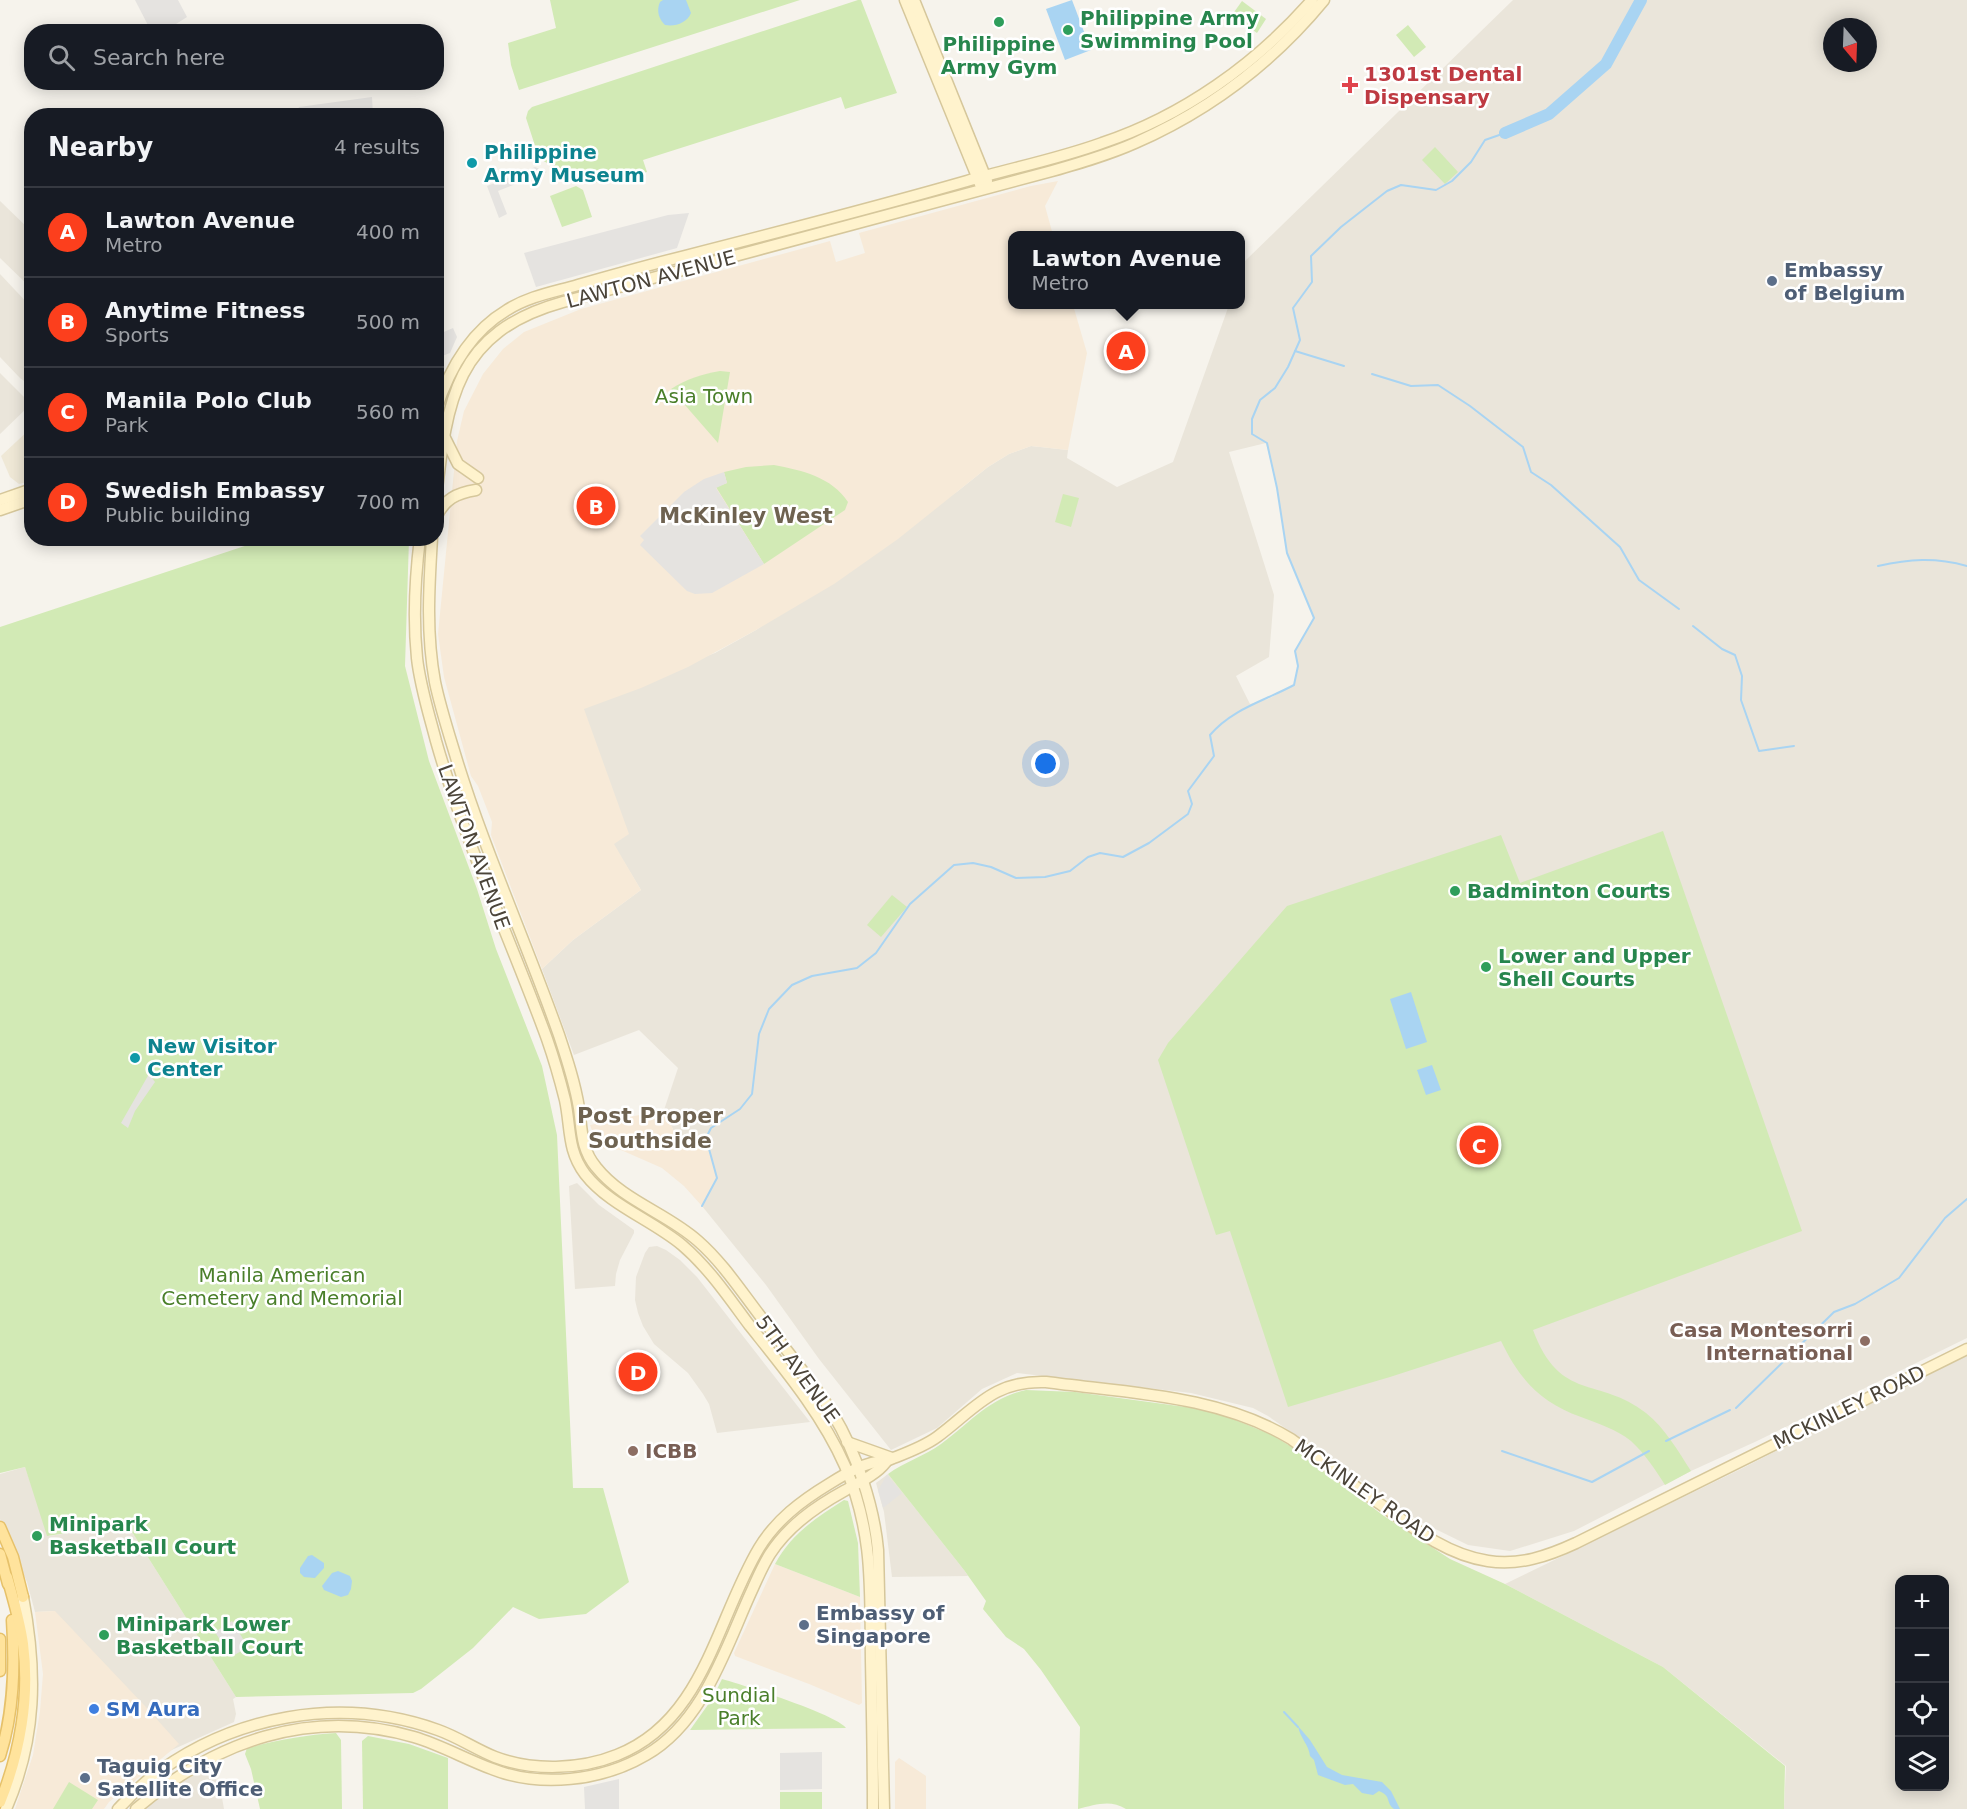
<!DOCTYPE html>
<meta charset="utf-8">
<style>
:root{--surface:#171b24;--page:#242831;--text:#f1f3f6;--muted:#9ea1a6;--line:#363941;--accent:#fc3f1d}
body{margin:0;font-family:"DejaVu Sans",sans-serif;background:var(--page);color:var(--text)}
.controls{position:absolute;right:18px;bottom:18px;display:grid;overflow:hidden;border-radius:12px;box-shadow:0 3px 15px #0003}
.controls button{width:54px;height:54px;display:grid;place-items:center;padding:0;border:0;border-bottom:2px solid var(--line);background:var(--surface);color:var(--text);font:30px sans-serif}
.compass{position:absolute;left:1823px;top:18px;width:54px;height:54px;border-radius:50%;background:var(--surface);box-shadow:0 3px 15px #0003;rotate:161deg}
.you{position:absolute;left:1046px;top:764px;width:21px;height:21px;margin:-15px;border:4px solid #fff;border-radius:50%;background:#1a73e8;box-shadow:0 0 0 9px #1a73e833}
.badge{display:grid;place-items:center;width:39px;height:39px;border-radius:50%;background:var(--accent);color:#fff;font-size:20px;font-weight:700}
.pin{position:absolute;translate:-50% -50%;border:3px solid #fff;box-shadow:0 2px 6px #0006}
.popup{position:absolute;left:1008px;top:231px;width:237px;height:78px;box-sizing:border-box;display:grid;place-content:center;border-radius:12px;background:var(--surface);filter:drop-shadow(0 2px 4px #0005);font-size:20px;white-space:nowrap;color:var(--muted)}
.popup b{font-size:22px;color:var(--text)}
.popup::after{content:'';position:absolute;left:50%;top:100%;margin-left:-12px;border:12px solid transparent;border-top-color:var(--surface)}
.list{margin:0;padding:0;list-style:none}
h2{display:flex;justify-content:space-between;align-items:center;height:78px;margin:0;padding:0 24px;font-size:26px}
h2 small{font-size:20px;font-weight:400;color:var(--muted)}
.list li{display:grid;grid-template-columns:39px 1fr auto;gap:18px;align-items:center;box-sizing:border-box;height:90px;padding:0 24px;border-top:2px solid var(--line)}
.list b{display:block;font-size:22px;white-space:nowrap}
.list p{margin:0;font-size:20px;white-space:nowrap;color:var(--muted)}
.list em{font-size:20px;font-style:normal;color:var(--muted)}
.icon{flex:none;width:33px;height:33px;fill:none;stroke:currentColor;stroke-width:2;stroke-linecap:round;stroke-linejoin:round}
.map{position:relative;flex:none;width:1967px;height:1809px;overflow:hidden}
.search{position:absolute;background:var(--surface);box-shadow:0 3px 15px #0003;left:24px;top:24px;width:420px;height:66px;display:flex;align-items:center;gap:15px;box-sizing:border-box;padding:0 21px;border-radius:24px;color:var(--muted);font-size:22px}
.panel{position:absolute;background:var(--surface);box-shadow:0 3px 15px #0003;left:24px;top:108px;width:420px;height:438px;border-radius:24px}
.map>svg:first-child{display:block}
.residential{fill:#eae5da;fill-rule:evenodd}
.commercial{fill:#f7ead8}
.education{fill:#efe8d6}
.green{fill:#d2eab5}
.parking{fill:#e5e3e0}
.water{fill:#a9d4f2}
.lines{fill:none;stroke-linecap:round;stroke-linejoin:round}
.stream{stroke:#a9d4f2;stroke-width:2}
.river{stroke:#a9d4f2;stroke-width:12}
.secondary-casing{stroke:#d6c79b;stroke-width:13}
.primary-casing{stroke:#e6c16a;stroke-width:13}
.secondary{stroke:#fff3cd;stroke-width:10}
.primary{stroke:#ffe39c;stroke-width:10}
.leisure-dot{fill:#2e9e5b;stroke:#fff;stroke-width:2}
.health-dot{fill:#e0444e;stroke:#fff;stroke-width:2}
.culture-dot{fill:#0f9aa8;stroke:#fff;stroke-width:2}
.service-dot{fill:#5c6f8a;stroke:#fff;stroke-width:2}
.education-dot{fill:#8d6e63;stroke:#fff;stroke-width:2}
.shop-dot{fill:#3f7fe0;stroke:#fff;stroke-width:2}
.labels{text-anchor:middle;stroke-width:5;stroke-linejoin:round;paint-order:stroke}
.leisure-label{font-size:20px;font-weight:bold;fill:#27864d;stroke:#fff;text-anchor:start}
.health-label{font-size:20px;font-weight:bold;fill:#be3a42;stroke:#fff;text-anchor:start}
.culture-label{font-size:20px;font-weight:bold;fill:#0d838f;stroke:#fff;text-anchor:start}
.service-label{font-size:20px;font-weight:bold;fill:#4e5e75;stroke:#fff;text-anchor:start}
.street-label{font-size:20px;fill:#4b4439;stroke:#fff}
.park-label{font-size:20px;fill:#4a7f2a;stroke:#fff}
.education-label{font-size:20px;font-weight:bold;fill:#785e54;stroke:#fff;text-anchor:end}
.shop-label{font-size:20px;font-weight:bold;fill:#366cbe;stroke:#fff;text-anchor:start}
.neighbourhood-label{font-size:21px;font-weight:bold;fill:#6e6250;stroke:#fff}
.quarter-label{font-size:22px;font-weight:bold;fill:#6e6250;stroke:#fff}
</style>
<div class="map">
<svg width="1967" height="1809" viewBox="0 0 1967 1809">
<rect width="100%" height="100%" fill="#f6f3ec"/>
<g class="residential">
<path d="M1513,0H1967V1338L1757,1441L1691,1471L1574,1531L1510,1551L1468,1545L1419,1521L1268,1416L1253,1408L1191,1393L1017,1373L982,1389L937,1428L891,1450L819,1359L766,1285L702,1206L717,1178L706,1138L678,1140L664,1110L678,1068L639,1030L574,1055L542,969L573,940L641,890L613,844L560,710L715,653L756,630L958,491L988,467L1009,454L1031,446L1068,450L1067,458L1117,487L1173,462L1229,305L1240,304V274L1244,262ZM1832,27H1868V63H1832ZM1266,443L1277,488L1287,553L1314,618L1295,651L1298,666L1294,685L1268,699L1250,704L1236,676L1269,657L1274,595L1229,452Z"/>
<polygon points="0,201 31,231 31,288 0,258"/>
<polygon points="0,274 31,307 31,386 20,378 0,357"/>
<polygon points="0,373 31,404 0,434"/>
<polygon points="577,1183 599,1205 634,1230 634,1233 620,1260 616,1274 615,1286 575,1289 569,1186"/>
<polygon points="657,1246 666,1250 680,1260 697,1277 810,1422 717,1433 709,1404 703,1394 688,1373 654,1344 643,1326 638,1313 635,1300 636,1277 645,1253 649,1247"/>
<path d="M1967,1356V1809H1784L1786,1766L1663,1667L1505,1584L1743,1468L1958,1358ZM1900,1580H1944V1786H1900Z"/>
<polygon points="25,1467 49,1536 127,1524 236,1697 233,1699 236,1714 234,1722 165,1753 54,1611 35,1612 27,1582 0,1519 0,1474"/>
<polygon points="888,1474 964,1570 968,1576 892,1577 884,1512 876,1483"/>
<polygon points="207,1765 212,1770 221,1792 224,1809 146,1809 176,1782"/>
</g>
<g class="commercial">
<polygon points="1058,181 1045,206 1053,235 1012,236 1012,304 1073,305 1087,353 1068,450 1031,446 1009,454 988,467 898,539 834,584 756,630 688,667 641,688 584,709 629,834 614,844 641,890 573,940 542,969 491,835 492,822 478,786 471,776 444,677 438,634 457,441 464,411 483,374 503,349 524,332 581,309 830,241 836,262 865,253 859,233 1031,186"/>
<polygon points="664,1110 678,1140 706,1138 717,1178 702,1206 684,1186 662,1168 621,1150 604,1149 596,1141 590,1125"/>
<polygon points="775,1564 860,1597 862,1703 859,1705 809,1684 735,1656 734,1653"/>
<polygon points="55,1611 145,1706 179,1744 109,1802 104,1809 15,1809 33,1755 40,1711 43,1674 35,1612"/>
<polygon points="899,1758 926,1776 926,1809 895,1809 895,1762"/>
</g>
<polygon class="education" points="31,428 31,481 19,484 10,477 1,456"/>
<g class="green">
<polygon points="550,0 800,0 519,90 511,65 508,43 556,28"/>
<polygon points="858,0 861,0 897,93 845,109 841,97 643,160 647,172 618,181 598,183 547,163 539,158 526,118 528,111 532,107"/>
<polygon points="1242,1 1266,19 1257,33 1232,15"/>
<polygon points="1408,25 1426,47 1414,57 1396,35"/>
<polygon points="1435,147 1458,172 1445,184 1422,160"/>
<polygon points="576,186 583,190 592,217 562,227 550,196"/>
<path d="M720,371L730,372L718,443L671,389C686,379 702,374 720,371Z"/>
<path d="M774,465C801,470 832,477 848,502L845,510L764,564L716,487L727,483L724,472L746,467Z"/>
<polygon points="1063,494 1079,498 1071,527 1055,522"/>
<polygon points="266,539 409,539 405,666 429,761 477,889 496,949 542,1066 557,1135 573,1488 603,1488 629,1582 586,1614 539,1619 513,1607 473,1648 421,1689 413,1693 236,1697 127,1524 47,1536 25,1467 0,1473 0,627"/>
<path d="M1663,831L1802,1231L1533,1330C1560,1403 1599,1376 1646,1413C1665,1428 1678,1451 1691,1471L1665,1485C1655,1469 1645,1454 1631,1441C1616,1429 1599,1424 1581,1417C1540,1402 1520,1380 1501,1341L1390,1377L1288,1407L1230,1231L1216,1235L1158,1060L1168,1043L1287,906L1501,835L1520,883Z"/>
<polygon points="892,895 907,907 881,937 867,925"/>
<path d="M1026,1390L1075,1392L1193,1408L1221,1414L1272,1435L1290,1446L1384,1516L1450,1559L1505,1584L1663,1667L1785,1766L1784,1809H1126C1110,1799 1095,1805 1078,1809L1080,1727L1041,1670L1024,1649L1006,1637L983,1609L986,1601L964,1570L888,1474C904,1462 925,1456 941,1444C970,1423 989,1398 1026,1390Z"/>
<path d="M844,1500L848,1501L858,1543L860,1597L775,1564C791,1534 817,1517 844,1500Z"/>
<path d="M722,1679C743,1685 835,1714 846,1728L690,1730L712,1699Z"/>
<path d="M336,1733L341,1740L342,1809H260L251,1769L245,1754L247,1748C277,1740 305,1735 336,1733Z"/>
<polygon points="368,1736 409,1744 448,1758 448,1809 363,1809 362,1741"/>
<polygon points="69,1782 98,1800 92,1809 53,1809"/>
<rect x="780" y="1792" width="42" height="17"/>
</g>
<g class="parking">
<polygon points="135,0 178,0 187,17 165,31 151,31"/>
<polygon points="372,97 373,115 286,115 295,114 299,107"/>
<polygon points="535,167 547,172 498,191 507,214 499,218 487,186"/>
<polygon points="689,213 677,248 536,287 524,253 668,215"/>
<polygon points="453,328 457,337 450,353 437,358 437,335"/>
<polygon points="724,472 727,483 716,488 764,564 712,593 695,594 687,591 640,545 644,540 640,536 684,492 704,479"/>
<polygon points="149,1074 155,1082 135,1111 128,1128 121,1123"/>
<polygon points="887,1475 902,1493 883,1508 878,1490"/>
<polygon points="232,1621 248,1647 231,1657 215,1632"/>
<polygon points="822,1752 822,1789 780,1790 780,1753"/>
<polygon points="619,1779 619,1809 585,1809 584,1787"/>
</g>
<g class="water">
<path d="M663,0H686L691,13C687,23 675,27 665,25C659,19 656,11 660,2Z"/>
<polygon points="1072,0 1091,50 1065,60 1046,9"/>
<polygon points="1411,992 1427,1042 1406,1049 1390,999"/>
<polygon points="1432,1065 1441,1090 1426,1095 1417,1070"/>
<polygon points="312,1555 324,1563 324,1568 315,1578 304,1577 300,1573 300,1568 308,1556"/>
<polygon points="338,1571 350,1576 352,1581 351,1589 348,1595 341,1597 324,1590 322,1586 332,1573"/>
<path d="M1298,1726L1310,1740L1327,1767L1342,1775L1382,1782L1391,1791L1400,1809H1394C1385,1802 1392,1796 1379,1791L1373,1795L1362,1793L1353,1784L1345,1785L1318,1775L1314,1760L1310,1756C1309,1745 1300,1738 1298,1726Z"/>
</g>
<g class="lines">
<g class="stream">
<polyline points="1295,351 1344,366"/>
<polyline points="1372,374 1411,386 1438,385 1470,406 1523,447 1531,472 1551,485 1620,547 1639,580 1679,609"/>
<path d="M1878,566C1909,559 1935,557 1967,566"/>
<polyline points="1693,626 1722,649 1735,655 1742,676 1741,700 1759,751 1794,746"/>
<path d="M702,1206L717,1178L706,1138L711,1128L740,1109L752,1094L759,1034L769,1009L792,985L812,976L857,968L876,953L910,904L954,865L973,863L991,867L1016,878L1045,877L1070,871L1088,857L1100,853L1123,857L1149,843L1188,814L1192,804L1188,791L1214,756L1210,735C1232,709 1264,701 1294,685L1298,666L1295,651L1314,618L1287,553L1277,488L1267,443L1252,434V419L1260,400L1275,388L1288,367L1300,340L1293,308L1312,282L1311,256L1341,227L1387,191L1401,185L1436,190L1452,181L1471,162L1485,140L1505,133"/>
<polyline points="1736,1408 1834,1312 1855,1304 1899,1278 1945,1218 1967,1199"/>
<polyline points="1666,1441 1730,1410"/>
<polyline points="1502,1451 1592,1482 1649,1451"/>
<polyline points="1284,1712 1298,1727"/>
</g>
<polyline class="river" points="1505,133 1549,114 1606,64 1641,0"/>
<g class="secondary-casing">
<g id="secondary">
<polyline points="905,0 980,184"/>
<polyline points="914,0 987,181"/>
<path d="M436,410C449,369 470,332 507,310C529,296 554,292 578,285C613,275 649,265 685,256C779,232 873,208 967,181C1012,168 1058,159 1102,143C1183,116 1256,64 1312,0"/>
<polyline points="445,438 458,464 478,478"/>
<path d="M436,498C447,400 455,332 563,302L1052,171C1080,163 1108,155 1135,143C1208,111 1273,62 1324,0"/>
<polyline points="0,500 32,489"/>
<polyline points="0,510 32,499"/>
<path d="M436,518C444,499 457,493 476,490"/>
<path d="M420,538C415,578 413,619 417,658C420,686 429,714 436,741C465,843 511,940 547,1039C554,1059 560,1080 565,1100C571,1128 567,1150 585,1174C609,1205 652,1220 682,1245C709,1268 729,1298 750,1326C785,1370 822,1414 845,1466C874,1534 870,1589 871,1661C872,1710 873,1759 873,1809"/>
<path d="M432,538C429,587 426,634 435,682C440,706 448,731 455,754C484,850 526,941 559,1035C567,1059 575,1083 579,1108C582,1130 581,1149 596,1167C623,1201 667,1213 698,1241C723,1263 741,1291 761,1317C785,1349 812,1380 833,1414C856,1452 874,1506 878,1550L884,1809"/>
<polyline points="847,1442 892,1458"/>
<path d="M6,1809C37,1738 37,1671 23,1597"/>
<path d="M118,1809C128,1799 138,1788 149,1779C231,1715 340,1695 438,1730C458,1737 475,1749 495,1757C532,1771 580,1770 617,1755C704,1721 716,1620 759,1548C776,1520 801,1501 829,1484C845,1474 866,1461 886,1461C903,1454 922,1448 937,1437C975,1409 993,1380 1046,1382C1128,1393 1219,1395 1291,1439C1321,1461 1350,1483 1380,1504C1413,1528 1447,1555 1488,1561C1519,1566 1548,1556 1576,1543L1967,1349"/>
<path d="M136,1809C215,1741 311,1707 414,1737C441,1745 465,1759 492,1769C540,1788 602,1781 646,1755C705,1721 726,1646 753,1588C758,1577 763,1565 770,1554C788,1526 815,1507 844,1491C858,1483 876,1475 886,1462"/>
</g>
</g>
<g class="primary-casing">
<g id="primary">
<polyline points="0,1527 13,1557 23,1597"/>
<polyline points="0,1554 8,1584"/>
<polyline points="0,1639 0,1671"/>
<path d="M0,1756C14,1712 15,1666 12,1620"/>
<path d="M0,1802C20,1753 30,1697 23,1644C20,1621 13,1599 7,1577"/>
</g>
</g>
<use href="#secondary" class="secondary"/>
<use href="#primary" class="primary"/>
</g>
<g class="leisure-dot">
<circle cx="999" cy="22" r="6"/>
<circle cx="1068" cy="30" r="6"/>
<circle cx="1455" cy="891" r="6"/>
<circle cx="1486" cy="967" r="6"/>
<circle cx="37" cy="1536" r="6"/>
<circle cx="104" cy="1635" r="6"/>
</g>
<path class="health-dot" d="M1347 76h6v6h6v6h-6v6h-6v-6h-6v-6h6z"/>
<g class="culture-dot">
<circle cx="472" cy="163" r="6"/>
<circle cx="135" cy="1058" r="6"/>
</g>
<g class="service-dot">
<circle cx="1772" cy="281" r="6"/>
<circle cx="804" cy="1625" r="6"/>
<circle cx="85" cy="1778" r="6"/>
</g>
<g class="education-dot">
<circle cx="1865" cy="1341" r="6"/>
<circle cx="633" cy="1451" r="6"/>
</g>
<circle class="shop-dot" cx="94" cy="1709" r="6"/>
<g class="labels">
<g class="leisure-label">
<text x="1080" y="25">Philippine Army<tspan x="1080" dy="23">Swimming Pool</tspan></text>
<text x="999" y="51" text-anchor="middle">Philippine<tspan x="999" dy="23">Army Gym</tspan></text>
<text x="1467" y="898">Badminton Courts</text>
<text x="1498" y="963">Lower and Upper<tspan x="1498" dy="23">Shell Courts</tspan></text>
<text x="49" y="1531">Minipark<tspan x="49" dy="23">Basketball Court</tspan></text>
<text x="116" y="1631">Minipark Lower<tspan x="116" dy="23">Basketball Court</tspan></text>
</g>
<g class="health-label">
<text x="1364" y="81">1301st Dental<tspan x="1364" dy="23">Dispensary</tspan></text>
</g>
<g class="culture-label">
<text x="484" y="159">Philippine<tspan x="484" dy="23">Army Museum</tspan></text>
<text x="147" y="1053">New Visitor<tspan x="147" dy="23">Center</tspan></text>
</g>
<g class="service-label">
<text x="1784" y="277">Embassy<tspan x="1784" dy="23">of Belgium</tspan></text>
<text x="816" y="1620">Embassy of<tspan x="816" dy="23">Singapore</tspan></text>
<text x="97" y="1773">Taguig City<tspan x="97" dy="23">Satellite Office</tspan></text>
</g>
<g class="street-label">
<text transform="translate(651 279) rotate(-15)" y="7">LAWTON AVENUE</text>
<text transform="translate(474 847) rotate(70)" y="7">LAWTON AVENUE</text>
<text transform="translate(798 1369) rotate(54)" y="7">5TH AVENUE</text>
<text transform="translate(1849 1407) rotate(-26)" y="7">MCKINLEY ROAD</text>
<text transform="translate(1365 1491) rotate(35)" y="7">MCKINLEY ROAD</text>
</g>
<g class="park-label">
<text x="704" y="403">Asia Town</text>
<text x="282" y="1282">Manila American<tspan x="282" dy="23">Cemetery and Memorial</tspan></text>
<text x="739" y="1702">Sundial<tspan x="739" dy="23">Park</tspan></text>
</g>
<g class="education-label">
<text x="1853" y="1337">Casa Montesorri<tspan x="1853" dy="23">International</tspan></text>
<text x="645" y="1458" text-anchor="start">ICBB</text>
</g>
<g class="shop-label">
<text x="106" y="1716">SM Aura</text>
</g>
<g class="neighbourhood-label">
<text x="746" y="523">McKinley West</text>
</g>
<g class="quarter-label">
<text x="650" y="1123">Post Proper<tspan x="650" dy="25">Southside</tspan></text>
</g>
</g>
</svg>
<div class="controls">
<button>+</button>
<button>−</button>
<button><svg class="icon" aria-label="locate" viewBox="0 0 24 24"><circle cx="12" cy="12" r="6"/><path d="M12 2v4M12 18v4M2 12h4M18 12h4"/></svg></button>
<button><svg class="icon" aria-label="layers" viewBox="0 0 24 24"><path d="M12 4l9 5-9 5-9-5zM3 14l9 5 9-5"/></svg></button>
</div>
<svg class="compass" viewBox="-18 -18 36 36"><path d="M0-13l5 13h-10z" fill="#e53935"/><path d="M0 13l5-13h-10z" fill="#9ea1a6"/></svg>
<div class="you"></div>
<div class="pin badge" style="left:1126px;top:351px">A</div>
<div class="popup"><b>Lawton Avenue</b>Metro</div>
<div class="pin badge" style="left:596px;top:506px">B</div>
<div class="pin badge" style="left:1479px;top:1145px">C</div>
<div class="pin badge" style="left:638px;top:1372px">D</div>
<div class="search"><svg class="icon" aria-label="search" viewBox="0 0 24 24"><circle cx="10" cy="10" r="6"/><path d="M15 15l6 6"/></svg>Search here</div>
<section class="panel">
<h2>Nearby<small>4 results</small></h2>
<ul class="list">
<li><span class="badge">A</span><div><b>Lawton Avenue</b><p>Metro</p></div><em>400 m</em></li>
<li><span class="badge">B</span><div><b>Anytime Fitness</b><p>Sports</p></div><em>500 m</em></li>
<li><span class="badge">C</span><div><b>Manila Polo Club</b><p>Park</p></div><em>560 m</em></li>
<li><span class="badge">D</span><div><b>Swedish Embassy</b><p>Public building</p></div><em>700 m</em></li>
</ul>
</section>
</div>
